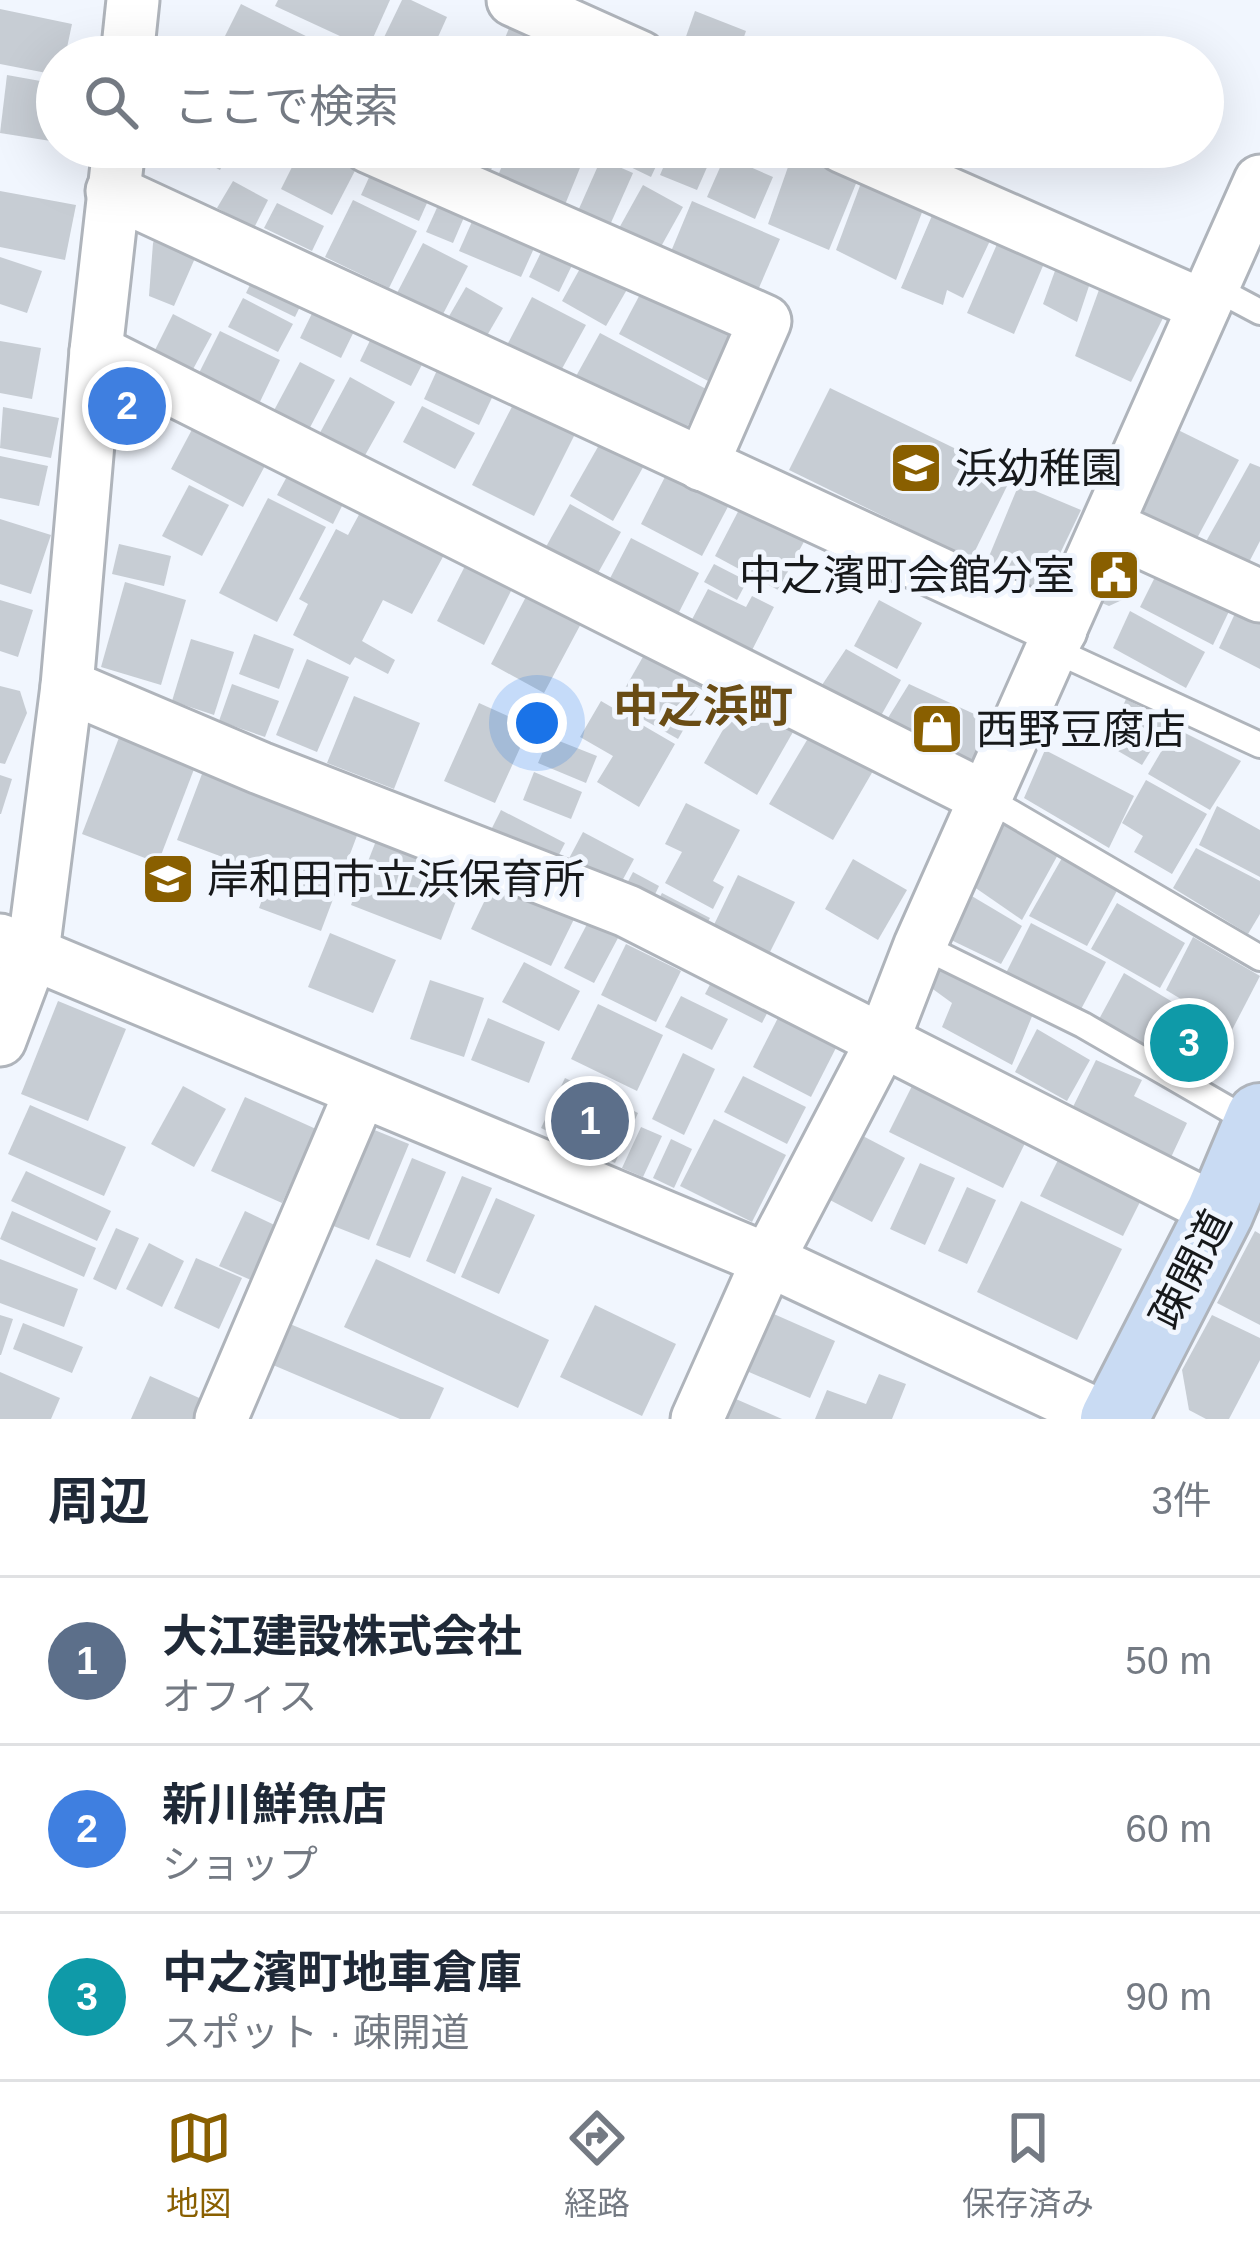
<!DOCTYPE html>
<html lang="ja">
<meta charset="utf-8">
<style>
:root{--surface:#fff;--page:#f2f2f3;--text:#1f2937;--muted:#747a83;--line:#e0e1e3;--accent:#895f00}
body{margin:0;font-family:Helvetica,"Noto Sans JP",sans-serif;background:var(--page);color:var(--text)}
.you{position:absolute;left:537px;top:723px;width:42px;height:42px;margin:-30px;border:9px solid #fff;border-radius:50%;background:#1a73e8;box-shadow:0 0 0 18px #1a73e833}
.badge{display:grid;place-items:center;width:78px;height:78px;border-radius:50%;background:var(--accent);color:#fff;font-size:39px;font-weight:700}
.pin{position:absolute;translate:-50% -50%;border:6px solid #fff;box-shadow:0 3px 12px #0006}
.list{margin:0;padding:0;list-style:none}
h2{display:flex;justify-content:space-between;align-items:center;height:156px;margin:0;padding:0 48px;font-size:51px}
h2 small{font-size:39px;font-weight:400;color:var(--muted)}
.list li{display:grid;grid-template-columns:78px 1fr auto;gap:36px;align-items:center;box-sizing:border-box;height:168px;padding:0 48px;border-top:3px solid var(--line)}
.list b{display:block;font-size:45px;white-space:nowrap}
.list p{margin:0;font-size:39px;white-space:nowrap;color:var(--muted)}
.list em{font-size:39px;font-style:normal;color:var(--muted)}
.icon{flex:none;width:66px;height:66px;fill:none;stroke:currentColor;stroke-width:2;stroke-linecap:round;stroke-linejoin:round}
.map{position:relative;flex:none;width:1260px;height:1419px;overflow:hidden}
.search{position:absolute;background:var(--surface);box-shadow:0 12px 48px #0002;left:36px;right:36px;top:36px;height:132px;display:flex;align-items:center;gap:30px;box-sizing:border-box;padding:0 42px;border-radius:66px;color:var(--muted);font-size:45px}
.sheet{height:660px;background:var(--surface)}
nav{display:flex;justify-content:space-around;align-items:center;box-sizing:border-box;height:168px;border-top:3px solid var(--line);background:var(--surface);font-size:33px;color:var(--muted)}
nav a{display:grid;justify-items:center;gap:6px}
nav .on{color:var(--accent)}
.map>svg:first-child{display:block}
.building{fill:#c7cdd4}
.lines{fill:none;stroke-linecap:round;stroke-linejoin:round}
.lane-casing{stroke:#afb4bb;stroke-width:30}
.street-casing{stroke:#afb4bb;stroke-width:57}
.secondary-casing{stroke:#afb4bb;stroke-width:72}
.lane{stroke:#fff;stroke-width:24}
.street{stroke:#fff;stroke-width:51}
.secondary{stroke:#c9dbf3;stroke-width:66}
.labels{text-anchor:middle;stroke-width:10;stroke-linejoin:round;paint-order:stroke}
.poi-label{font-size:42px;fill:#17191b;stroke:#f1f6fe;text-anchor:start}
.street-label{font-size:42px;fill:#17191b;stroke:#f1f6fe}
.neighbourhood-label{font-size:45px;font-weight:bold;fill:#694c15;stroke:#f1f6fe}
</style>
<div class="map">
<svg width="1260" height="1419" viewBox="0 0 1260 1419">
<rect width="100%" height="100%" fill="#f1f6fe"/>
<g class="building">
<polygon points="278,0 390,0 368,49 275,6"/>
<polygon points="402,0 411,0 447,17 429,57 376,54"/>
<polygon points="241,4 316,41 308,57 226,57 217,52"/>
<polygon points="0,9 72,24 65,57 57,57 57,75 0,64"/>
<polygon points="695,11 746,31 737,57 716,57 683,45"/>
<polygon points="510,26 583,57 497,57"/>
<polygon points="321,46 344,57 315,57"/>
<polygon points="7,75 57,84 57,142 0,133"/>
<polygon points="176,147 231,147 220,170"/>
<polygon points="302,147 327,147 359,163 332,215 281,189"/>
<polygon points="473,147 502,147 487,178 464,167"/>
<polygon points="510,147 556,147 584,158 562,212 494,185"/>
<polygon points="625,147 665,147 651,177 618,161"/>
<polygon points="672,147 716,147 697,190 660,175"/>
<polygon points="722,147 779,147 770,168"/>
<polygon points="795,147 837,147 866,159 829,250 768,224"/>
<polygon points="725,156 773,177 755,219 707,197"/>
<polygon points="601,159 633,173 610,225 578,211"/>
<polygon points="377,160 435,185 419,221 361,195"/>
<polygon points="864,175 926,202 896,280 836,250"/>
<polygon points="233,181 268,200 254,228 217,208"/>
<polygon points="643,185 683,207 653,261 613,239"/>
<polygon points="445,190 471,201 453,243 426,232"/>
<polygon points="0,191 76,205 65,260 0,247"/>
<polygon points="353,200 417,231 389,288 325,257"/>
<polygon points="692,201 780,239 752,304 665,266"/>
<polygon points="277,203 324,226 312,251 264,228"/>
<polygon points="937,204 996,228 963,298 947,290 943,305 901,288"/>
<polygon points="478,208 540,235 521,277 459,251"/>
<polygon points="164,220 203,240 174,306 149,296 153,243"/>
<polygon points="1004,228 1051,247 1014,334 967,313"/>
<polygon points="547,240 577,255 559,292 529,277"/>
<polygon points="423,243 468,266 442,316 397,293"/>
<polygon points="588,254 633,279 606,326 562,301"/>
<polygon points="0,257 42,271 27,313 0,304"/>
<polygon points="1060,257 1094,271 1077,322 1043,304"/>
<polygon points="260,264 309,288 295,317 246,293"/>
<polygon points="1104,276 1171,302 1131,382 1075,356"/>
<polygon points="646,283 738,331 710,382 619,334"/>
<polygon points="466,287 503,308 485,339 448,318"/>
<polygon points="320,297 361,317 341,358 300,338"/>
<polygon points="532,297 586,325 558,376 505,349"/>
<polygon points="243,298 293,324 278,352 228,327"/>
<polygon points="173,314 212,334 191,373 153,354"/>
<polygon points="379,322 431,347 411,386 360,361"/>
<polygon points="220,331 280,360 257,408 196,379"/>
<polygon points="600,333 708,390 682,436 575,378"/>
<polygon points="0,341 41,348 32,399 0,393"/>
<polygon points="443,357 499,383 479,425 424,399"/>
<polygon points="300,362 335,380 306,435 271,416"/>
<polygon points="350,377 395,402 359,466 315,442"/>
<polygon points="830,388 1012,476 971,559 789,470"/>
<polygon points="520,391 581,422 534,516 472,485"/>
<polygon points="422,406 475,433 455,469 403,442"/>
<polygon points="3,407 59,418 51,458 0,448"/>
<polygon points="196,422 268,460 243,507 171,469"/>
<polygon points="1172,427 1239,460 1195,542 1132,510"/>
<polygon points="603,438 646,462 613,521 570,496"/>
<polygon points="0,456 48,466 39,506 0,498"/>
<polygon points="1250,463 1260,467 1260,541 1247,566 1203,547"/>
<polygon points="670,467 732,499 702,556 641,524"/>
<polygon points="291,469 346,498 333,524 277,495"/>
<polygon points="1019,484 1081,510 1041,593 985,566"/>
<polygon points="189,485 229,505 202,556 162,536"/>
<polygon points="268,498 326,527 277,622 219,593"/>
<polygon points="743,502 807,536 778,590 715,556"/>
<polygon points="570,504 621,532 589,589 538,561"/>
<polygon points="362,509 445,553 412,614 383,600 362,641 395,660 388,674 355,657 350,665 293,635 308,604 299,599 336,529 348,535"/>
<polygon points="0,519 51,535 31,594 0,584"/>
<polygon points="631,538 699,573 675,620 606,586"/>
<polygon points="119,544 171,556 164,586 112,574"/>
<polygon points="1115,544 1140,556 1122,600 1109,606 1090,598"/>
<polygon points="467,562 514,585 484,645 437,621"/>
<polygon points="714,564 747,581 737,600 704,582"/>
<polygon points="1159,569 1232,605 1213,645 1140,607"/>
<polygon points="125,582 186,600 161,685 101,667"/>
<polygon points="530,589 584,618 544,693 491,664"/>
<polygon points="708,589 746,607 752,596 774,607 747,660 687,629"/>
<polygon points="0,600 33,610 18,657 0,651"/>
<polygon points="879,600 922,623 897,669 854,646"/>
<polygon points="1238,607 1260,618 1260,669 1219,648"/>
<polygon points="1130,611 1205,652 1186,688 1113,648"/>
<polygon points="254,634 294,649 279,689 239,674"/>
<polygon points="191,639 234,652 214,715 172,701"/>
<polygon points="648,648 710,684 678,739 616,704"/>
<polygon points="846,649 901,680 873,730 816,694"/>
<polygon points="307,659 349,677 317,752 276,735"/>
<polygon points="232,684 279,701 265,737 219,721"/>
<polygon points="909,684 996,724 966,783 878,734"/>
<polygon points="0,686 20,691 27,713 5,764 0,763"/>
<polygon points="354,696 420,723 394,789 327,763"/>
<polygon points="1126,699 1169,721 1142,765 1106,744"/>
<polygon points="740,700 793,732 757,795 704,763"/>
<polygon points="601,701 675,744 639,807 597,782 613,756 580,737"/>
<polygon points="479,703 530,726 495,803 444,781"/>
<polygon points="1175,728 1241,761 1210,810 1148,774"/>
<polygon points="120,735 196,764 158,863 82,834"/>
<polygon points="810,735 873,771 833,840 769,804"/>
<polygon points="549,737 597,756 586,783 538,763"/>
<polygon points="1045,750 1134,796 1109,848 1024,798"/>
<polygon points="205,766 361,825 321,931 259,908 271,875 177,840"/>
<polygon points="534,772 582,792 571,819 523,800"/>
<polygon points="0,775 12,779 1,814 0,814"/>
<polygon points="1146,780 1207,814 1172,874 1134,852 1143,836 1122,823"/>
<polygon points="686,803 740,830 713,881 724,887 713,909 665,883 682,852 665,844"/>
<polygon points="1217,806 1260,830 1260,877 1199,845"/>
<polygon points="501,810 565,843 548,876 485,842"/>
<polygon points="1001,816 1060,851 1022,920 967,882"/>
<polygon points="381,828 471,862 441,940 351,905"/>
<polygon points="583,832 634,859 615,894 564,868"/>
<polygon points="1196,848 1260,881 1260,914 1248,934 1173,888"/>
<polygon points="1062,858 1119,887 1087,946 1029,916"/>
<polygon points="853,859 907,890 878,940 825,909"/>
<polygon points="499,871 579,909 551,966 471,929"/>
<polygon points="633,872 659,886 647,911 620,897"/>
<polygon points="738,875 795,902 765,962 709,935"/>
<polygon points="965,892 1022,926 1001,964 949,939"/>
<polygon points="662,893 710,918 699,938 651,913"/>
<polygon points="1117,903 1185,943 1160,988 1091,949"/>
<polygon points="596,907 626,923 594,983 564,968"/>
<polygon points="1031,923 1106,962 1079,1013 1006,973"/>
<polygon points="330,933 396,960 373,1013 308,987"/>
<polygon points="1193,937 1260,976 1232,1030 1166,990"/>
<polygon points="626,944 681,971 656,1022 601,995"/>
<polygon points="524,962 580,991 559,1031 502,1002"/>
<polygon points="940,963 1035,1009 1012,1065 942,1027 952,1003 930,987"/>
<polygon points="716,973 773,1002 762,1023 705,994"/>
<polygon points="1124,973 1176,1004 1152,1055 1098,1021"/>
<polygon points="430,980 484,998 464,1057 410,1039"/>
<polygon points="681,996 728,1019 712,1050 665,1027"/>
<polygon points="58,1001 126,1029 88,1121 21,1094"/>
<polygon points="598,1004 663,1035 637,1091 571,1059"/>
<polygon points="783,1008 841,1038 811,1097 753,1067"/>
<polygon points="1179,1011 1222,1035 1199,1075 1156,1052"/>
<polygon points="488,1018 545,1042 529,1083 471,1060"/>
<polygon points="1037,1029 1090,1060 1067,1101 1015,1072"/>
<polygon points="683,1053 715,1069 684,1135 652,1119"/>
<polygon points="1096,1060 1142,1080 1134,1096 1187,1123 1166,1168 1070,1113"/>
<polygon points="743,1076 806,1107 787,1144 724,1112"/>
<polygon points="565,1078 638,1113 615,1163 541,1128"/>
<polygon points="916,1078 1030,1133 1003,1188 889,1132"/>
<polygon points="183,1086 226,1109 194,1167 151,1144"/>
<polygon points="245,1097 316,1129 282,1203 211,1171"/>
<polygon points="30,1105 126,1147 104,1196 8,1154"/>
<polygon points="714,1119 786,1155 752,1222 680,1186"/>
<polygon points="641,1127 662,1136 643,1177 622,1168"/>
<polygon points="372,1129 409,1144 369,1240 331,1225"/>
<polygon points="861,1135 905,1158 872,1222 828,1199"/>
<polygon points="671,1139 692,1149 674,1188 653,1178"/>
<polygon points="1063,1150 1146,1190 1123,1236 1040,1196"/>
<polygon points="412,1158 446,1172 410,1258 376,1245"/>
<polygon points="920,1163 955,1178 925,1245 890,1229"/>
<polygon points="26,1171 111,1211 97,1241 11,1201"/>
<polygon points="462,1176 492,1188 455,1274 426,1261"/>
<polygon points="967,1187 996,1200 967,1264 938,1251"/>
<polygon points="496,1198 535,1215 499,1294 461,1277"/>
<polygon points="1021,1201 1122,1249 1077,1340 977,1292"/>
<polygon points="12,1211 96,1248 84,1277 0,1239"/>
<polygon points="245,1211 285,1230 260,1284 219,1266"/>
<polygon points="116,1228 139,1238 116,1290 93,1279"/>
<polygon points="1255,1231 1260,1234 1260,1325 1217,1303"/>
<polygon points="149,1243 184,1261 162,1307 126,1289"/>
<polygon points="196,1258 242,1278 219,1329 174,1308"/>
<polygon points="0,1259 78,1289 64,1327 0,1303"/>
<polygon points="376,1259 549,1340 518,1408 344,1327"/>
<polygon points="595,1305 676,1344 642,1416 560,1377"/>
<polygon points="767,1311 835,1341 810,1398 742,1369"/>
<polygon points="0,1315 13,1319 1,1355 0,1355"/>
<polygon points="1212,1315 1260,1338 1260,1360 1229,1419 1206,1419 1189,1410 1182,1370"/>
<polygon points="23,1323 83,1347 72,1373 13,1349"/>
<polygon points="290,1324 444,1388 430,1419 400,1419 273,1365"/>
<polygon points="0,1372 60,1398 51,1419 0,1419"/>
<polygon points="879,1374 906,1384 892,1419 815,1419 827,1390 866,1404"/>
<polygon points="150,1376 206,1401 197,1419 131,1419"/>
<polygon points="729,1396 782,1419 719,1419"/>
</g>
<g class="lines">
<g class="lane-casing">
<g id="lane">
<polyline points="1213,287 1260,312"/>
<polyline points="1052,649 1260,745"/>
<polyline points="986,798 1260,958"/>
<polyline points="920,945 1083,1025 1256,1125"/>
</g>
</g>
<g class="street-casing">
<g id="street">
<polyline points="513,0 640,57"/>
<polyline points="127,57 133,0"/>
<polyline points="369,147 765,321 702,465"/>
<polyline points="843,147 1204,306"/>
<polyline points="112,191 1061,630"/>
<polyline points="96,351 986,798"/>
<polyline points="1107,526 1260,596"/>
<polyline points="67,686 260,768 627,911 1220,1212"/>
<polyline points="0,940 768,1260 1107,1419"/>
<polyline points="0,1040 33,952 67,686 96,351 119,147"/>
<polyline points="221,1419 361,1091"/>
<polyline points="697,1419 768,1260 884,1038 920,945 1260,181"/>
</g>
</g>
<g class="secondary-casing">
<polyline id="secondary" points="1114,1419 1220,1212 1260,1117"/>
</g>
<use href="#lane" class="lane"/>
<use href="#street" class="street"/>
<use href="#secondary" class="secondary"/>
</g>
<defs>
<g id="school-square" transform="scale(2.7)"><rect x="-9" y="-9" width="18" height="18" rx="4" fill="#895f00" stroke="#f1f6fe"/><path d="M0-5L7-2L0 1L-7-2ZM-4 1L0 2.5L4 1V4Q0 6-4 4Z" fill="#fff"/></g>
<g id="civic-square" transform="scale(2.7)"><rect x="-9" y="-9" width="18" height="18" rx="4" fill="#895f00" stroke="#f1f6fe"/><path d="M-.6-6.5H3V-4.5H.6V-3L4-1V1h2V6H-6V1h2V-1L-.6-3ZM-1.2 2.5V6h2.4V2.5Z" fill="#fff"/></g>
<g id="shop-square" transform="scale(2.7)"><rect x="-9" y="-9" width="18" height="18" rx="4" fill="#895f00" stroke="#f1f6fe"/><path d="M-5-2.5h2.3a2.7 3.5 0 0 1 5.4 0H5L5.5 6h-11ZM-1.5-2.5h3a1.5 2.3 0 0 0-3 0Z" fill="#fff"/></g>
</defs>
<g fill-rule="evenodd">
<use href="#school-square" x="916" y="468"/>
<use href="#civic-square" x="1114" y="575"/>
<use href="#shop-square" x="937" y="729"/>
<use href="#school-square" x="168" y="879"/>
</g>
<g class="labels">
<g class="poi-label">
<text x="955" y="483">浜幼稚園</text>
<text x="1075" y="590" text-anchor="end">中之濱町会館分室</text>
<text x="976" y="744">西野豆腐店</text>
<text x="207" y="894">岸和田市立浜保育所</text>
</g>
<g class="street-label">
<text transform="translate(1190 1269) rotate(-63)" y="15">疎開道</text>
</g>
<g class="neighbourhood-label">
<text x="703" y="722">中之浜町</text>
</g>
</g>
</svg>
<div class="you"></div>
<div class="pin badge" style="left:590px;top:1121px;background:#5c6f8a">1</div>
<div class="pin badge" style="left:127px;top:406px;background:#3f7fe0">2</div>
<div class="pin badge" style="left:1189px;top:1043px;background:#0f9aa8">3</div>
<div class="search"><svg class="icon" aria-label="search" viewBox="0 0 24 24"><circle cx="10" cy="10" r="6"/><path d="M15 15l6 6"/></svg>ここで検索</div>
</div>
<section class="sheet">
<h2>周辺<small>3件</small></h2>
<ul class="list">
<li><span class="badge" style="background:#5c6f8a">1</span><div><b>大江建設株式会社</b><p>オフィス</p></div><em>50 m</em></li>
<li><span class="badge" style="background:#3f7fe0">2</span><div><b>新川鮮魚店</b><p>ショップ</p></div><em>60 m</em></li>
<li><span class="badge" style="background:#0f9aa8">3</span><div><b>中之濱町地車倉庫</b><p>スポット · 疎開道</p></div><em>90 m</em></li>
</ul>
</section>
<nav>
<a class="on"><svg class="icon" aria-label="map" viewBox="0 0 24 24"><path d="M3 6l6-2 6 2 6-2v14l-6 2-6-2-6 2zM9 4v14M15 6v14"/></svg>地図</a>
<a><svg class="icon" aria-label="directions" viewBox="0 0 24 24"><path d="M12 3l9 9-9 9-9-9zM9 14v-3h6M13 9l2 2-2 2"/></svg>経路</a>
<a><svg class="icon" aria-label="saved" viewBox="0 0 24 24"><path d="M7 4h10v16l-5-4-5 4z"/></svg>保存済み</a>
</nav>
